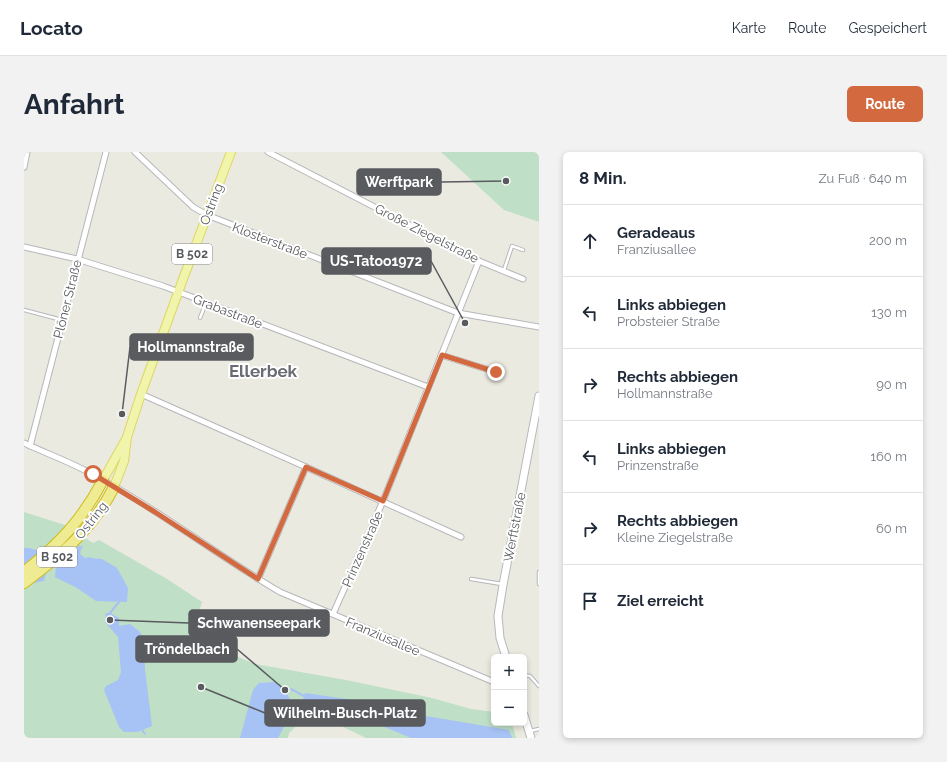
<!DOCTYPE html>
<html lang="de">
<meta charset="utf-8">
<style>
:root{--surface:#fff;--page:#f2f2f3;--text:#1f2937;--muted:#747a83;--line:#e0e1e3;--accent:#d3693e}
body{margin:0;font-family:Raleway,sans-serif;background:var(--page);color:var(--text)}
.controls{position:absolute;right:12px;bottom:12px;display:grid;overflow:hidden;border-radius:6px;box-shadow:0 2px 6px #0003}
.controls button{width:36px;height:36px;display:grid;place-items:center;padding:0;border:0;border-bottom:1px solid var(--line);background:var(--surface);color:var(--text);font:20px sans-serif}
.stop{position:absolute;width:12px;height:12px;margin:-9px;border:3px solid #d3693e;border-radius:50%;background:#fff}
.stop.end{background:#d3693e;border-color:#fff;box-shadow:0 1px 4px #0008}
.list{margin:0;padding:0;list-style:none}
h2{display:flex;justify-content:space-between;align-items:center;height:52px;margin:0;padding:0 16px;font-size:17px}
h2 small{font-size:13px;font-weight:400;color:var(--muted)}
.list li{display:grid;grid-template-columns:26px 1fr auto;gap:12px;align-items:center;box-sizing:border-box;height:72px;padding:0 16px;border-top:1px solid var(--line)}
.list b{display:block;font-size:15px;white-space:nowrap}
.list p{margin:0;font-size:13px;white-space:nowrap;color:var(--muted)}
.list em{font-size:13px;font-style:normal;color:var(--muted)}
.icon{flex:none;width:22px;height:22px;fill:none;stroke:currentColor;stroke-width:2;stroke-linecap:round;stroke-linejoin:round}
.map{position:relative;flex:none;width:515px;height:586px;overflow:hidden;border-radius:6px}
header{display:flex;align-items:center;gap:24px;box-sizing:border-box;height:56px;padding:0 20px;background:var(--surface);border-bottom:1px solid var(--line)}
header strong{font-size:19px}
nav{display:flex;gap:22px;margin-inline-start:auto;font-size:14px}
.intro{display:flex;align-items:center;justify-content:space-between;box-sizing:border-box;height:96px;padding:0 24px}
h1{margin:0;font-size:28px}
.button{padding:10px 18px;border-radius:6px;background:var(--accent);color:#fff;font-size:14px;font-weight:700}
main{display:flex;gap:24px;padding:0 24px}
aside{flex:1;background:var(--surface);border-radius:6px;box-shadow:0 2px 6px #0003}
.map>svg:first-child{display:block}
.green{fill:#bfdfc6}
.water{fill:#a7c2f4}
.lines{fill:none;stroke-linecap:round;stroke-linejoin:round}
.stream{stroke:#a7c2f4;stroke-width:2}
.lane-casing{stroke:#b6b7bc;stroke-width:4.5}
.street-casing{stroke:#b6b7bc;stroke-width:7}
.secondary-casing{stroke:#b6b8bd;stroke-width:9}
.primary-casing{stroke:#dfd665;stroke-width:10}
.highway-casing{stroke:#d0bd1b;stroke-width:12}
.lane{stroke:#fff;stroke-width:2.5}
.street{stroke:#fff;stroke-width:5}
.secondary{stroke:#fff;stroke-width:7}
.primary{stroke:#f1f4ab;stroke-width:8}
.highway{stroke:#efeb92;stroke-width:10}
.route{stroke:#d3693e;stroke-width:5}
.labels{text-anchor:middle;stroke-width:4;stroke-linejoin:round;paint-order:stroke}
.shield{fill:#fff;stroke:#8b8c8f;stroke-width:1}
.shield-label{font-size:12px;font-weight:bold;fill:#595b5f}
.street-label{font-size:13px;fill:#595b5f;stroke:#fff}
.district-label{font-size:17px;font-weight:bold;fill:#6a6c71;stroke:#fff}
.leader{fill:none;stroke:#595b5f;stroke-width:1.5}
.callout-dot{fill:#595b5f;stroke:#fff;stroke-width:1.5}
.callout{fill:#595b5f;stroke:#595b5f;stroke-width:1.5}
.callout-label{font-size:14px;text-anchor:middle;font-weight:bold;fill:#fff}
</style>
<header>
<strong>Locato</strong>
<nav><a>Karte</a><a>Route</a><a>Gespeichert</a></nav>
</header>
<div class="intro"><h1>Anfahrt</h1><a class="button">Route</a></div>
<main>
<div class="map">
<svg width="515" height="586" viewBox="0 0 515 586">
<rect width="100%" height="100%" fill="#eaeae0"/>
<g class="green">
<polygon points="417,0 515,0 515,70 480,58"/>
<polygon points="0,360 41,373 69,391 75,388 143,427 178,450 167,485 231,512 322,528 408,546 447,557 470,560 470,571 488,571 492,586 342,586 315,573 292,567 277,569 265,581 264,586 0,586"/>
</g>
<g class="water">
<polygon points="37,387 59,395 57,397 56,402 61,406 66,405 67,406 78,407 93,416 104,436 103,450 72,449 53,436 31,425 32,413 26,394"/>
<polygon points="0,396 5,396 12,398 17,405 23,417 20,429 10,431 0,424"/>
<polygon points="82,461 86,461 95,466 95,474 106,472 115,479 120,487 121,518 128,574 113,580 100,580 95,575 80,538 82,534 94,528 97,520 94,485 81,470"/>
<polygon points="250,530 257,533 266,547 269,554 268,560 254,586 216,586 229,538 235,531"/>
<polygon points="281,541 358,552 396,563 485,578 488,586 387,586 327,561 279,548"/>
</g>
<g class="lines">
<g class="stream">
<polyline points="27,415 32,413"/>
<polyline points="86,461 95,450"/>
<polyline points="267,537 280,544"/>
<polyline points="118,578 121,582"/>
</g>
<g class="lane-casing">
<g id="lane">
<polyline points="480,118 488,94 499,98"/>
<polyline points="0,158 38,168"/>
<polyline points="176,166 182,151"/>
<polyline points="515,420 515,432"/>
<polyline points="447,427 478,432"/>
<polyline points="500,523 506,524 515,534"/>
<polyline points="506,579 515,577"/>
</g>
</g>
<g class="street-casing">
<g id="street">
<polyline points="111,0 169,55 183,63 434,161 515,175"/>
<polyline points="244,0 455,109 499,127"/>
<polyline points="0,15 3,0"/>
<polyline points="0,95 53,107 139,134 404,235"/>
<polyline points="417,203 472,220"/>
<polyline points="117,242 282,315 437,385"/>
<path d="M0,291C21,301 44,309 64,320C131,355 191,402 256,440L470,530"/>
<polyline points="6,294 82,0"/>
<polyline points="234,427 282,315"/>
<polyline points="309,462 359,349 455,109"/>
</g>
</g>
<g class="secondary-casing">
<g id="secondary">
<polyline points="482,505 476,486 474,464 479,433 515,244"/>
<polyline points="500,563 507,586"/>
</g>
</g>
<g class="primary-casing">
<g id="primary">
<polyline points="79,328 101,289"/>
<polyline points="90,335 100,309 103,285 117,242 159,127 207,0"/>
</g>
</g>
<g class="highway-casing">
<g id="highway">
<path d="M0,420C35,392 58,368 79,328"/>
<path d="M0,431C37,403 69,377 90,335"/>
</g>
</g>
<use href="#lane" class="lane"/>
<use href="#street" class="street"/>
<use href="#secondary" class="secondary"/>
<use href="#primary" class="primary"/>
<use href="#highway" class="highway"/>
</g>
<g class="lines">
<polyline class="route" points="69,322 131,360 234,427 282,315 359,349 418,203 472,220"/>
</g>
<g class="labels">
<g class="shield">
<rect x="148" y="92" width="40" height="20" rx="3"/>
<rect x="13" y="395" width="40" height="20" rx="3"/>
</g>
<g class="shield-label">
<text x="168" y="106">B 502</text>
<text x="33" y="409">B 502</text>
</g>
<g class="street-label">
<text transform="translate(187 52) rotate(-69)" y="5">Ostring</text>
<text transform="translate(403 81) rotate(27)" y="5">Große Ziegelstraße</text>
<text transform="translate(246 88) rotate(21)" y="5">Klosterstraße</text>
<text transform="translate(43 147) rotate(-76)" y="5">Plöner Straße</text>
<text transform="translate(204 159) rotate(21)" y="5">Grabastraße</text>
<text transform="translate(67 368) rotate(-52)" y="5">Ostring</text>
<text transform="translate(490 375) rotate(-79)" y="5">Werftstraße</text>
<text transform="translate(338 397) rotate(-66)" y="5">Prinzenstraße</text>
<text transform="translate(359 484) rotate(23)" y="5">Franziusallee</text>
</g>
<g class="district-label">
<text x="239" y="225">Ellerbek</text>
</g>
</g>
<path class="leader" d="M482 29L417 30M441 171L407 109M98 262L106 195M86 468L165 471M261 538L213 497M177 535L241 561"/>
<g class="callout-dot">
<circle cx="482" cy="29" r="4"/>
<circle cx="441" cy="171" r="4"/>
<circle cx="98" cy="262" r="4"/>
<circle cx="86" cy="468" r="4"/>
<circle cx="261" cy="538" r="4"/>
<circle cx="177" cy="535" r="4"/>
</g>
<g class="callout">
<rect x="333" y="17" width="84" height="26" rx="4"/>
<rect x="298" y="96" width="109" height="26" rx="4"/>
<rect x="106" y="182" width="123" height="26" rx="4"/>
<rect x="165" y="458" width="140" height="26" rx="4"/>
<rect x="112" y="484" width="101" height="26" rx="4"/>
<rect x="241" y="548" width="160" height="26" rx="4"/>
</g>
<g class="callout-label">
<text x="375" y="35">Werftpark</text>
<text x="352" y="114">US-Tatoo1972</text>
<text x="167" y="200">Hollmannstraße</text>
<text x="235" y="476">Schwanenseepark</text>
<text x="163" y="502">Tröndelbach</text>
<text x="321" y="566">Wilhelm-Busch-Platz</text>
</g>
</svg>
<div class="controls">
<button>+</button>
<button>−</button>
</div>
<div class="stop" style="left:69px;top:322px"></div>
<div class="stop end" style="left:472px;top:220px"></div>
</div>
<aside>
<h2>8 Min.<small>Zu Fuß · 640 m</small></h2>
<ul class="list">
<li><svg class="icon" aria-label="ahead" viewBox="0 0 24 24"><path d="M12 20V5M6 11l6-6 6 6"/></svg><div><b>Geradeaus</b><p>Franziusallee</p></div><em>200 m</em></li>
<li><svg class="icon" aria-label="left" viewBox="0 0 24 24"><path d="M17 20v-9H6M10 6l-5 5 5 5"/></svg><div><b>Links abbiegen</b><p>Probsteier Straße</p></div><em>130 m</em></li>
<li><svg class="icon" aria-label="right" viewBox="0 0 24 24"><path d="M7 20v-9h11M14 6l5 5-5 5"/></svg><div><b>Rechts abbiegen</b><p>Hollmannstraße</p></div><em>90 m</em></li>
<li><svg class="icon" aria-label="left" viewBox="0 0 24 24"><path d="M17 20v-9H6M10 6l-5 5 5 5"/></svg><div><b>Links abbiegen</b><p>Prinzenstraße</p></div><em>160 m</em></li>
<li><svg class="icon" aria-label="right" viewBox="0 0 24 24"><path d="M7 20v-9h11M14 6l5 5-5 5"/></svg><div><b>Rechts abbiegen</b><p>Kleine Ziegelstraße</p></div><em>60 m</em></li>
<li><svg class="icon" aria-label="arrive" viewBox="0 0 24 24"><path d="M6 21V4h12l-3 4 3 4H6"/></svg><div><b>Ziel erreicht</b></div></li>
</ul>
</aside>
</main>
